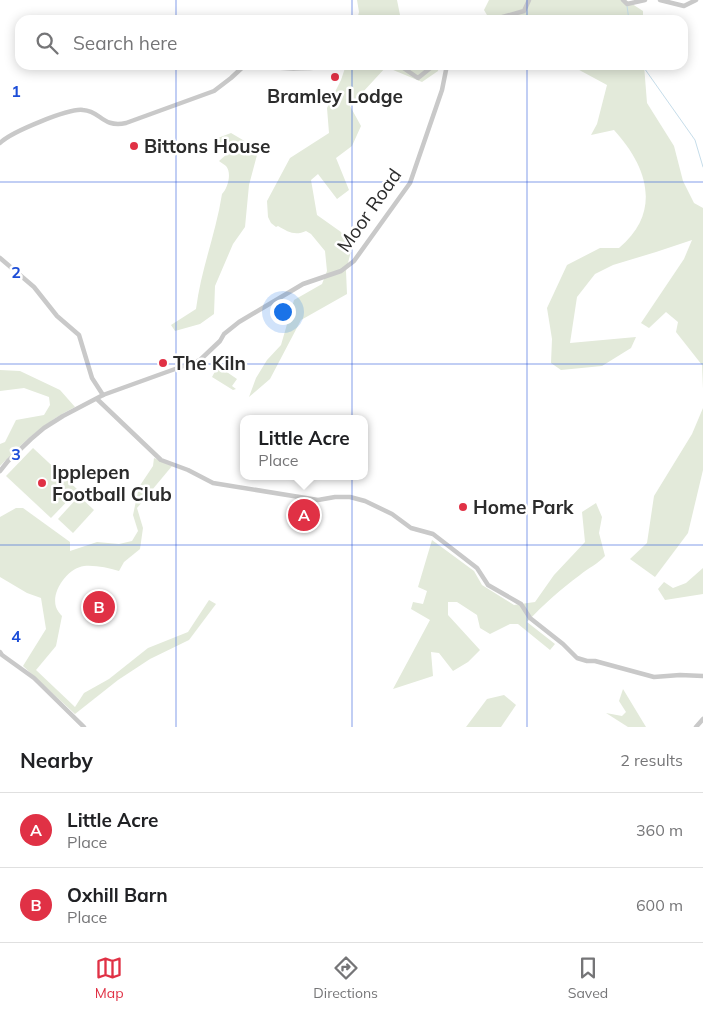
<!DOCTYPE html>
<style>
:root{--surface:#fff;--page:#f2f2f2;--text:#202124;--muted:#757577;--line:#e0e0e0;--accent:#e03145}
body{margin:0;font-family:Mulish,sans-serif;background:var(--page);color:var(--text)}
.you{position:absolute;left:282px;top:311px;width:18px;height:18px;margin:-12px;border:4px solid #fff;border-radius:50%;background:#1a73e8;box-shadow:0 0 0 8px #1a73e833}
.badge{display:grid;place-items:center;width:32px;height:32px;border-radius:50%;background:var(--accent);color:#fff;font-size:16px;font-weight:700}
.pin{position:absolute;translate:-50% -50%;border:2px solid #fff;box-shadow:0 1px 5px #0006}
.popup{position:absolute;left:240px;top:415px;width:128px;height:65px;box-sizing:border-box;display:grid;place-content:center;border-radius:10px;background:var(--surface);filter:drop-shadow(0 1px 4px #0005);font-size:16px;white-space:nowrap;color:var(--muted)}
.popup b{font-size:19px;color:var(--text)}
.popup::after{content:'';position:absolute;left:50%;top:100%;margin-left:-10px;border:10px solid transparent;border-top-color:var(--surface)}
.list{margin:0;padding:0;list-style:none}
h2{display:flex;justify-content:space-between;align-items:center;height:65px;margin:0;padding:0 20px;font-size:21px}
h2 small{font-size:16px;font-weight:400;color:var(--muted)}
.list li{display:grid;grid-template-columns:32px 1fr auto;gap:15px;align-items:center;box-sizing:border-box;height:75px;padding:0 20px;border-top:1px solid var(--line)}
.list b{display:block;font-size:19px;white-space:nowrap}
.list p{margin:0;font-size:16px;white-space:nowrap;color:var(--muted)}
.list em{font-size:16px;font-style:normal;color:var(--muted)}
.icon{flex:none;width:28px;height:28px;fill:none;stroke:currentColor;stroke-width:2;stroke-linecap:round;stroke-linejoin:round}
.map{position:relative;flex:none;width:703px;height:727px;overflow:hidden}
.search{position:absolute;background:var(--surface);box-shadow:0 2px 12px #0003;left:15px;right:15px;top:15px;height:55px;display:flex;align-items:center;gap:12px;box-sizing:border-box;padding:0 18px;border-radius:15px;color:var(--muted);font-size:19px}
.sheet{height:215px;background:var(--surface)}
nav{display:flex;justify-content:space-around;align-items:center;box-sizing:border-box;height:70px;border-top:1px solid var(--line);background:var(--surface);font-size:14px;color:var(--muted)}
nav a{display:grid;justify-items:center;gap:2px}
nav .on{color:var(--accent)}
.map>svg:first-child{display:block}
.green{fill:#e3eada}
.water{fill:#c6ddea}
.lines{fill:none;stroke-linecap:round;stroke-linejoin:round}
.stream{stroke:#c6ddea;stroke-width:1}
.minor{stroke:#c9c9c9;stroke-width:4.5}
.grid{fill:none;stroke:#1d4ed8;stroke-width:1;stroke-opacity:0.55}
.poi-dot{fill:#e03145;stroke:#fff;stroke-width:2}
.labels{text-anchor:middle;stroke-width:5;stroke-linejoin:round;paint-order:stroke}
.poi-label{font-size:19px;font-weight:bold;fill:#2c2c2c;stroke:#fff;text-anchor:start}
.street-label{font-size:19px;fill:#2c2c2c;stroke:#fff}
.grid-label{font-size:16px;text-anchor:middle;font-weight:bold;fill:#1d4ed8;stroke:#fff;stroke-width:5;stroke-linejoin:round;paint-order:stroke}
</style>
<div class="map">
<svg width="703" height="727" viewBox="0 0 703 727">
<rect width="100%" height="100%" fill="#fff"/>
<g class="green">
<polygon points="357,0 397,0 401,20 357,20 359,12"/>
<polygon points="489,0 626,0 643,11 643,20 490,20 484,10"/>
<path d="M346,65H439L438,71L422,82L386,67L350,106L361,126L352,146L336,158L349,190L337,199L318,174L311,180L317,215L341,232L351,251L346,271L347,294L301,320L270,379L249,397L256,378L267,360L281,345L294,300L322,284L327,271L325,251L311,234L306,231C295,236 288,232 278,226L276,227L271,223L268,217L267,201L290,158L329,133L327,108L341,80Z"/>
<path d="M570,65H644L647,103L674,146L683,181L694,203L703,208V389L702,365L676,332L678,322L666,312L649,328L641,323L684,259L692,240L656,252L613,265L595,274L577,297L570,343L636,337L631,348L602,366L561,370L551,363L552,339L547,308L567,265L600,248H619C662,212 648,167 614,130L591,135L597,124L607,85Z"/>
<path d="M231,133L253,146L257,155L249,185L245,227L233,244L215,286L214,314L200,324L175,331L171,325L196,309C201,269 216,233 222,194C228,188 232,173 226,166C224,164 221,163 219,161L227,154L215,139Z"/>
<polygon points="218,366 237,379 232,386 236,389 233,390 212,377"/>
<path d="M0,370L20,371L60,390L75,407C45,422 24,441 0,466V444L5,442L16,420L44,415L50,405L49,397L24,388L0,391Z"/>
<polygon points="703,408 703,470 688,533 655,577 630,559 647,543 654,496 692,434"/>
<polygon points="33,448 78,490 51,518 6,476"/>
<path d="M154,458L172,466L137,508L143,528L140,549L124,562L119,571C108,568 96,565 84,566C68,568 51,591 56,607C57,610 60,614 62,616L56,646L36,670L75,707L84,693L109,679L148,648L188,632L209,600L216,604L189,640L150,659L118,680L75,714L23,666L46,629L41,598L27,593L0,577V517L16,508H23L70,542V551L97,542L119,544L132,541L138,531L133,515L139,487L153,466Z"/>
<polygon points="79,496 94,510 73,533 58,519"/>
<path d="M596,503L602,517L599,533L605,556C598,564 588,568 580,575C561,589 544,604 527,622L555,644L550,650L518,624H510L490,634L480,628L477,615L457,602H448V615L480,650L468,662L453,671L439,653L431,652L433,676L393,689L430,620L411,609L413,602L423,604L427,591L418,587L432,540L474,571L482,585L514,605L535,602L554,575L585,542L582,512Z"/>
<polygon points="703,568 703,594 665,600 658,589 664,582 673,588 686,583"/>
<polygon points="623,689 646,727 628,727 606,713 622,716 626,712 619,701"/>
<polygon points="504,695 516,705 501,727 466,727 487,699"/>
</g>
<path class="water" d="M283,303L289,305C289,310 287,317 282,319L276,316L274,312Z"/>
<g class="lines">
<g class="stream">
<polyline points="627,6 629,20"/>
<polyline points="642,65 695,140 703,167"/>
</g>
<g class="minor">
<polyline points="623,0 627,4 645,0"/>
<polyline points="660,0 684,6 696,0"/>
<polyline points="492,20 524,11 529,0"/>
<path d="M269,65C278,71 321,68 333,65"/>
<polyline points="399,65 418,78 434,65"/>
<path d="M0,143C11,132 69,108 83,110C101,111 102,128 126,123L214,91L231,78L245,65"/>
<polyline points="0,258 34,287 57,316 79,335 92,378 103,395"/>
<polyline points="97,399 161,460 188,470 213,483 318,500 335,497 350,497 365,501 392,514 411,528 433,534 477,568 488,585 521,604 530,618 563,644 577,658 587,661 595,661 654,677 680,675 703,676"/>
<polyline points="0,471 8,461 31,439 44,428 63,416 103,395 200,360 220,341 224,334 239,322 303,284 341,271 354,261 410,183 442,90 447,65"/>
<polyline points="0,652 2,655 34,678 84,727"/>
<polyline points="696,727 703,719"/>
</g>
</g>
<path class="grid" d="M176,0V20M352,0V20M527,0V20M176,65V727M352,65V727M527,65V727M0,182H703M0,364H703M0,545H703"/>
<g class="poi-dot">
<circle cx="335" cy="77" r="5"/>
<circle cx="134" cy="146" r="5"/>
<circle cx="163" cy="363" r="5"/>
<circle cx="42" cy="483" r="5"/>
<circle cx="463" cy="507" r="5"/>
</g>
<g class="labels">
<g class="poi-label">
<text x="335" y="103" text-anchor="middle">Bramley Lodge</text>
<text x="144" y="153">Bittons House</text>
<text x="173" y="370">The Kiln</text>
<text x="52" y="479">Ipplepen<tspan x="52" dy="22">Football Club</tspan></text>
<text x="473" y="514">Home Park</text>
</g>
<g class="street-label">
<text transform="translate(369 210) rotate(-55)" y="7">Moor Road</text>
</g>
</g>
<g class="grid-label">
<text x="16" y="97">1</text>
<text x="16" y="278">2</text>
<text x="16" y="460">3</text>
<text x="16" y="642">4</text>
</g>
</svg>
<div class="you"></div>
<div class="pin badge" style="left:304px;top:515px">A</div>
<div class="popup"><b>Little Acre</b>Place</div>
<div class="pin badge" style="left:99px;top:607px">B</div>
<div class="search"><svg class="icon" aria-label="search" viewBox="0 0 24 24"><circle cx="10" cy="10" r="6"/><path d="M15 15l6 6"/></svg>Search here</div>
</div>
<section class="sheet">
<h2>Nearby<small>2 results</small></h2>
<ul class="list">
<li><span class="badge">A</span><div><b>Little Acre</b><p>Place</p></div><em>360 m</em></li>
<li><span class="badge">B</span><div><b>Oxhill Barn</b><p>Place</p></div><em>600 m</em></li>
</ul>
</section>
<nav>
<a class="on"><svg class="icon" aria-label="map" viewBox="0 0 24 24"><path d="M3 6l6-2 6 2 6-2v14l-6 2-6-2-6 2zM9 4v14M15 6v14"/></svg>Map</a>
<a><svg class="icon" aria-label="directions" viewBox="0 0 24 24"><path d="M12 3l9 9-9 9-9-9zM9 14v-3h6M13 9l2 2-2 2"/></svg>Directions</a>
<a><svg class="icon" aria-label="saved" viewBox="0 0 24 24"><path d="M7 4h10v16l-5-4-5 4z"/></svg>Saved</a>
</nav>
